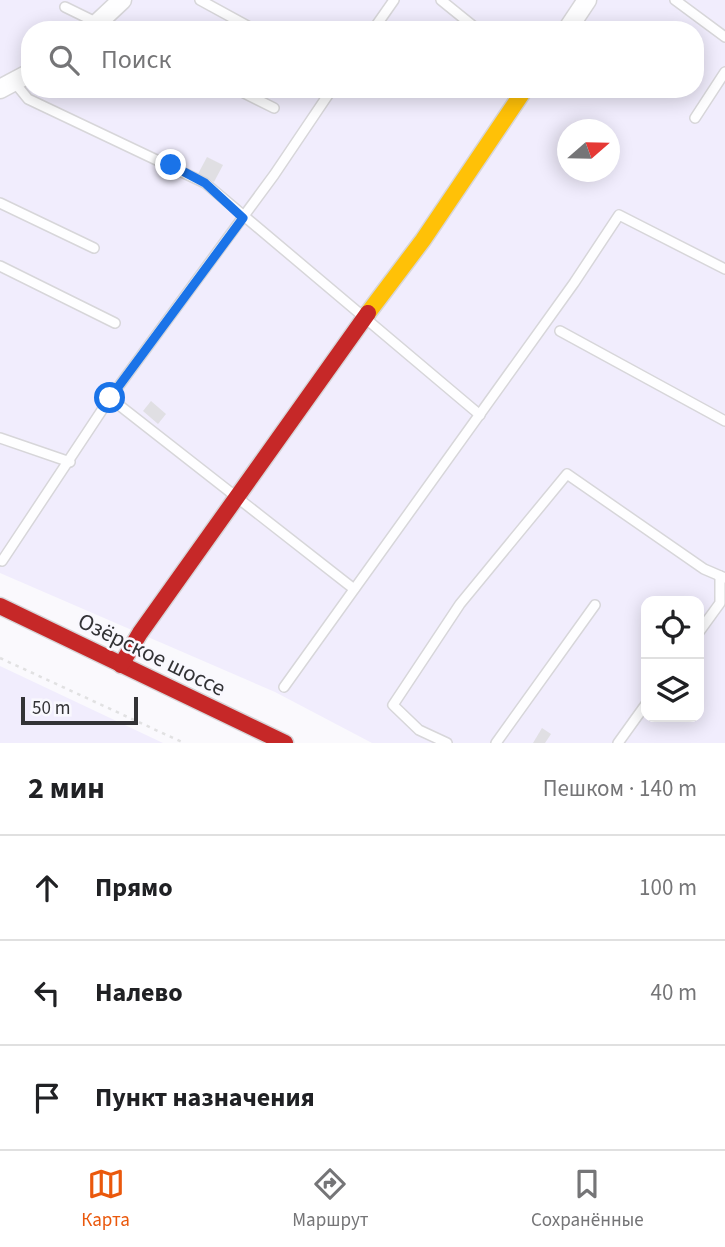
<!DOCTYPE html>
<html lang="ru">
<meta charset="utf-8">
<style>
:root{--surface:#fff;--page:#f6f6f6;--text:#202124;--muted:#757577;--line:#e0e0e0;--accent:#ea580c}
body{margin:0;font-family:"Source Sans 3",sans-serif;background:var(--page);color:var(--text)}
.controls{position:absolute;right:21px;bottom:21px;display:grid;overflow:hidden;border-radius:14px;box-shadow:0 4px 18px #0003}
.controls button{width:63px;height:63px;display:grid;place-items:center;padding:0;border:0;border-bottom:2px solid var(--line);background:var(--surface);color:var(--text);font:35px sans-serif}
.compass{position:absolute;left:557px;top:119px;width:63px;height:63px;border-radius:50%;background:var(--surface);box-shadow:0 4px 18px #0003;rotate:70deg}
.scale{position:absolute;left:21px;bottom:18px;width:117px;box-sizing:border-box;padding-left:7px;border:4px solid #333336;border-top:0;font-size:19px;line-height:24px;white-space:nowrap;color:#333336;-webkit-text-stroke:5px #f9f8fe;paint-order:stroke}
.stop{position:absolute;width:21px;height:21px;margin:-16px;border:5px solid #1a73e8;border-radius:50%;background:#fff}
.stop.end{background:#1a73e8;border-color:#fff;box-shadow:0 2px 7px #0008}
.list{margin:0;padding:0;list-style:none}
h2{display:flex;justify-content:space-between;align-items:center;height:91px;margin:0;padding:0 28px;font-size:30px}
h2 small{font-size:23px;font-weight:400;color:var(--muted)}
.list li{display:grid;grid-template-columns:46px 1fr auto;gap:21px;align-items:center;box-sizing:border-box;height:105px;padding:0 28px;border-top:2px solid var(--line)}
.list b{display:block;font-size:26px;white-space:nowrap}
.list em{font-size:23px;font-style:normal;color:var(--muted)}
.icon{flex:none;width:38px;height:38px;fill:none;stroke:currentColor;stroke-width:2;stroke-linecap:round;stroke-linejoin:round}
.map{position:relative;flex:none;width:725px;height:743px;overflow:hidden}
.search{position:absolute;background:var(--surface);box-shadow:0 4px 18px #0003;left:21px;right:21px;top:21px;height:77px;display:flex;align-items:center;gap:18px;box-sizing:border-box;padding:0 24px;border-radius:28px;color:var(--muted);font-size:26px}
.sheet{height:406px;background:var(--surface)}
nav{display:flex;justify-content:space-around;align-items:center;box-sizing:border-box;height:98px;border-top:2px solid var(--line);background:var(--surface);font-size:19px;color:var(--muted)}
nav a{display:grid;justify-items:center;gap:4px}
nav .on{color:var(--accent)}
.map>svg:first-child{display:block}
.green{fill:#f1edfd;fill-rule:evenodd}
.building{fill:#e0dfe3}
.lines{fill:none;stroke-linecap:round;stroke-linejoin:round}
.lane-casing{stroke:#d7d6d9;stroke-width:12}
.street-casing{stroke:#d7d6d9;stroke-width:21}
.slow-casing{stroke:#d7d6d9;stroke-width:19}
.jam-casing{stroke:#d7d6d9;stroke-width:19}
.path{stroke:#e1e1e2;stroke-width:2.5;stroke-dasharray:3.5 5;stroke-linecap:butt}
.lane{stroke:#fefeff;stroke-width:9}
.street{stroke:#fefeff;stroke-width:18}
.slow{stroke:#ffc107;stroke-width:16}
.jam{stroke:#c62828;stroke-width:16}
.route{stroke:#1a73e8;stroke-width:9}
.labels{text-anchor:middle;stroke-width:5;stroke-linejoin:round;paint-order:stroke}
.street-label{font-size:23px;fill:#333336;stroke:#f9f8fe}
</style>
<div class="map">
<svg width="725" height="743" viewBox="0 0 725 743">
<rect width="100%" height="100%" fill="#faf9fd"/>
<g class="green">
<path d="M0,0H725V743H372L275,692L0,573ZM30,30H695V89H30ZM568,130H610V172H568ZM646,601H699V717H646Z"/>
<polygon points="0,666 163,743 0,743"/>
</g>
<g class="building">
<polygon points="207,157 223,165 214,182 198,174"/>
<polygon points="151,401 166,414 158,424 143,411"/>
<polygon points="542,728 551,734 545,743 533,743"/>
</g>
<g class="lines">
<g class="lane-casing">
<g id="lane">
<polyline points="200,0 255,30"/>
<polyline points="441,0 478,30"/>
<polyline points="675,0 725,37"/>
<polyline points="65,7 112,30"/>
<polyline points="373,30 394,0"/>
<polyline points="15,83 28,99 205,183 480,415"/>
<polyline points="236,89 274,108"/>
<polyline points="695,118 725,72"/>
<polyline points="0,203 94,248"/>
<polyline points="0,266 115,323"/>
<polyline points="560,331 725,421"/>
<polyline points="110,398 354,589"/>
<polyline points="0,438 70,462"/>
<polyline points="2,561 110,398 274,175 332,89"/>
<polyline points="699,632 720,603 720,576"/>
<polyline points="284,687 574,283 619,215 725,269"/>
<polyline points="447,743 419,730 393,705 460,604 567,474 704,569 725,578"/>
<polyline points="496,743 595,605"/>
<polyline points="618,743 646,704"/>
</g>
</g>
<g class="street-casing">
<g id="street">
<polyline points="90,30 122,0"/>
<polyline points="567,30 587,0"/>
<polyline points="0,89 30,73"/>
</g>
</g>
<g class="slow-casing">
<polyline id="slow" points="368,313 423,240 525,89"/>
</g>
<g class="jam-casing">
<g id="jam">
<polyline points="0,606 285,743"/>
<polyline points="121,665 140,633 368,313"/>
</g>
</g>
<polyline class="path" points="0,658 184,743"/>
<use href="#lane" class="lane"/>
<use href="#street" class="street"/>
<use href="#slow" class="slow"/>
<use href="#jam" class="jam"/>
</g>
<g class="lines">
<polyline class="route" points="110,398 243,218 205,183 171,165"/>
</g>
<g class="labels">
<g class="street-label">
<text transform="translate(152 654) rotate(26)" y="8">Озёрское шоссе</text>
</g>
</g>
</svg>
<div class="controls">
<button><svg class="icon" aria-label="locate" viewBox="0 0 24 24"><circle cx="12" cy="12" r="6"/><path d="M12 2v4M12 18v4M2 12h4M18 12h4"/></svg></button>
<button><svg class="icon" aria-label="layers" viewBox="0 0 24 24"><path d="M12 4l9 5-9 5-9-5zM3 14l9 5 9-5"/></svg></button>
</div>
<svg class="compass" viewBox="-18 -18 36 36"><path d="M0-13l5 13h-10z" fill="#e53935"/><path d="M0 13l5-13h-10z" fill="#757577"/></svg>
<div class="scale">50 m</div>
<div class="stop" style="left:110px;top:398px"></div>
<div class="stop end" style="left:171px;top:165px"></div>
<div class="search"><svg class="icon" aria-label="search" viewBox="0 0 24 24"><circle cx="10" cy="10" r="6"/><path d="M15 15l6 6"/></svg>Поиск</div>
</div>
<section class="sheet">
<h2>2 мин<small>Пешком · 140 m</small></h2>
<ul class="list">
<li><svg class="icon" aria-label="ahead" viewBox="0 0 24 24"><path d="M12 20V5M6 11l6-6 6 6"/></svg><div><b>Прямо</b></div><em>100 m</em></li>
<li><svg class="icon" aria-label="left" viewBox="0 0 24 24"><path d="M17 20v-9H6M10 6l-5 5 5 5"/></svg><div><b>Налево</b></div><em>40 m</em></li>
<li><svg class="icon" aria-label="arrive" viewBox="0 0 24 24"><path d="M6 21V4h12l-3 4 3 4H6"/></svg><div><b>Пункт назначения</b></div></li>
</ul>
</section>
<nav>
<a class="on"><svg class="icon" aria-label="map" viewBox="0 0 24 24"><path d="M3 6l6-2 6 2 6-2v14l-6 2-6-2-6 2zM9 4v14M15 6v14"/></svg>Карта</a>
<a><svg class="icon" aria-label="directions" viewBox="0 0 24 24"><path d="M12 3l9 9-9 9-9-9zM9 14v-3h6M13 9l2 2-2 2"/></svg>Маршрут</a>
<a><svg class="icon" aria-label="saved" viewBox="0 0 24 24"><path d="M7 4h10v16l-5-4-5 4z"/></svg>Сохранённые</a>
</nav>
